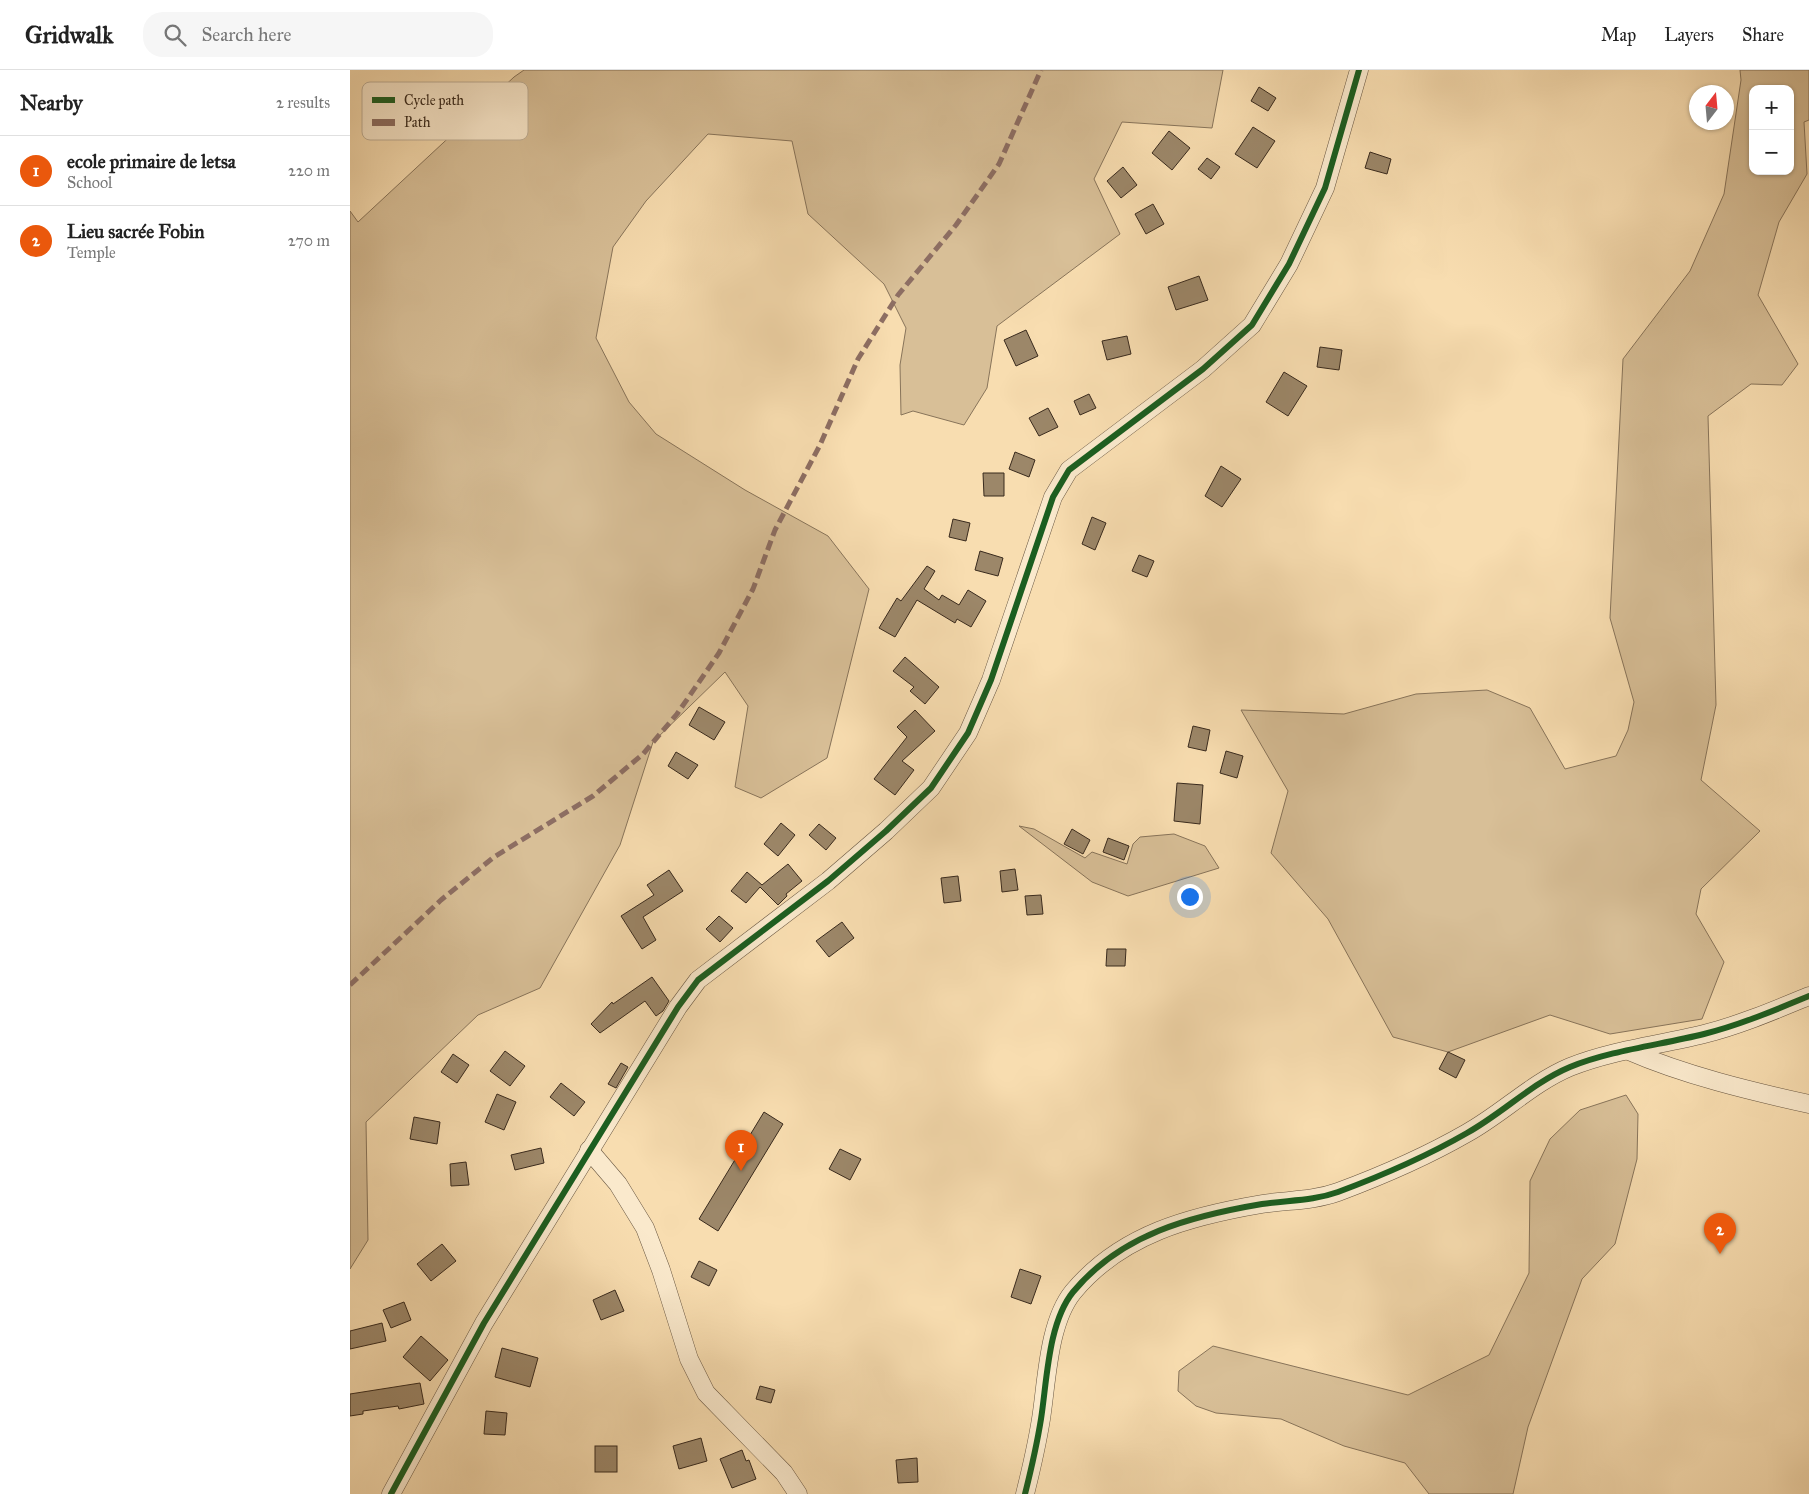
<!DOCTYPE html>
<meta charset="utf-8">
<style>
:root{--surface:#fff;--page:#f6f6f6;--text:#222;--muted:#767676;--line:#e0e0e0;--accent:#ea580c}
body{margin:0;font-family:"IM FELL Great Primer",serif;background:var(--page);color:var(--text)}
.controls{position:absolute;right:15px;top:15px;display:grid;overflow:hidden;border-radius:10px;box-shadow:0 1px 4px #0004}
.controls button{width:45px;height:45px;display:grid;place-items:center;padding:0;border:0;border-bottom:1px solid var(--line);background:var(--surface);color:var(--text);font:25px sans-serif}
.compass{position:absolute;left:1339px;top:15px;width:45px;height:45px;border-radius:50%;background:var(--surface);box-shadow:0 1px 4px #0004;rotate:16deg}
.you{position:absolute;left:839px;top:826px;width:18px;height:18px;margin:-12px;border:4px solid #fff;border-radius:50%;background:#1a73e8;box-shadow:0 0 0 8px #1a73e833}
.badge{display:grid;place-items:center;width:32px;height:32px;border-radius:50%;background:var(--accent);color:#fff;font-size:16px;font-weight:700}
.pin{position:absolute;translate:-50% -41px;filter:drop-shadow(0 1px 2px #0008)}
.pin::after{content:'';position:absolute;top:26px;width:18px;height:15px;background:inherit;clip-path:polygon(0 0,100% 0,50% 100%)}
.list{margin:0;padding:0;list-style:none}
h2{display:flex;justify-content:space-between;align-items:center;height:65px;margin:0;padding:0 20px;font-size:21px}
h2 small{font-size:16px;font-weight:400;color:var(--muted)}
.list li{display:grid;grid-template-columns:32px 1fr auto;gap:15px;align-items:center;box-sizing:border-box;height:70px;padding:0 20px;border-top:1px solid var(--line)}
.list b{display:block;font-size:19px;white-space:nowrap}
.list p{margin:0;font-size:16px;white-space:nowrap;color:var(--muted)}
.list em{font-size:16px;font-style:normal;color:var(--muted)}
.icon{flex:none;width:28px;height:28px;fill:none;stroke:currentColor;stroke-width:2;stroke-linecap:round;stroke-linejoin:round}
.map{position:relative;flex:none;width:1459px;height:1424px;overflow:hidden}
header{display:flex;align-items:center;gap:30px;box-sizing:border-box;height:70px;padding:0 25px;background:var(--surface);border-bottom:1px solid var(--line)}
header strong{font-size:24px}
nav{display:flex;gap:28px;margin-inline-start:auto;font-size:18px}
.search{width:350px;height:45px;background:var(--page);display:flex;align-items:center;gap:12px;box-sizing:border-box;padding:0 18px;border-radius:20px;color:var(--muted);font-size:19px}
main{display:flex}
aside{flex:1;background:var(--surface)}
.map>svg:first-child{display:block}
.green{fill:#d8bf97;stroke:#88745a;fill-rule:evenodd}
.building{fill:#9c8769;stroke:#392a1d}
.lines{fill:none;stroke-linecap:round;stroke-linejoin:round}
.minor-casing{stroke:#695742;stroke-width:19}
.minor{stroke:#fae9cc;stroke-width:18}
.quiet{stroke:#8d6e63;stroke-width:5;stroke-dasharray:10 5;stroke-linecap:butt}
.cycleway-casing{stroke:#fae9cc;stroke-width:9}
.cycleway{stroke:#1b5e20;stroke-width:6}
.key{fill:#fae9cc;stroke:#c0b098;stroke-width:1}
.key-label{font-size:14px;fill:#392a1d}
</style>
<header>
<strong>Gridwalk</strong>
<div class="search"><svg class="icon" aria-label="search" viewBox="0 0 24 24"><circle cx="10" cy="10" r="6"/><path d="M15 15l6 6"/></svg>Search here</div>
<nav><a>Map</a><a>Layers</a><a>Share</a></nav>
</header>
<main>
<aside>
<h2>Nearby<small>2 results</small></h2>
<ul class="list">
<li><span class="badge">1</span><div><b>ecole primaire de letsa</b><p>School</p></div><em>220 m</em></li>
<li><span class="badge">2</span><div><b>Lieu sacrée Fobin</b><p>Temple</p></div><em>270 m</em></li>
</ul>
</aside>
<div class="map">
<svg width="1459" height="1424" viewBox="0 0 1459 1424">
<rect width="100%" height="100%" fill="#f8ddb0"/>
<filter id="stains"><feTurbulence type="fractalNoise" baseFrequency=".004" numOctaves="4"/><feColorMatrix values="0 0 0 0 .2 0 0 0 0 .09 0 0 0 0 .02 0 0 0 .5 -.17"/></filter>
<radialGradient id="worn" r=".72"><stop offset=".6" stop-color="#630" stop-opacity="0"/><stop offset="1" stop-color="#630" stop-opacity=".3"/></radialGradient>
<g class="green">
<polygon points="174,0 873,0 862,58 772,52 744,109 770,164 647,256 637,318 614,355 563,341 551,345 550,295 556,258 534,214 458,144 442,71 358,64 296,131 263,177 246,268 279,332 306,364 395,420 478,466 519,519 477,688 411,728 385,717 398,636 375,602 303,672 270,775 190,918 128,945 16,1052 18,1170 0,1199 0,141 8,152 164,7"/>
<path d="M1390,0H1459V50L1454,52L1457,104L1429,152L1408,225L1448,294L1432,315L1401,314L1358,346L1366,635L1351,710L1410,761L1351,819L1346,844L1374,892L1352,949L1260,964L1200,945L1098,982L1043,967L978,849L921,783L938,721L891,640L994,644L1066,624L1137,620L1180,638L1215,699L1266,686L1278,660L1284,632L1260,548L1273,289L1340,201L1374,124L1391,10ZM1403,19H1440V101H1403Z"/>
<polygon points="669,756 684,759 735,788 742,782 777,794 783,774 790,767 824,764 855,776 869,798 778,826 742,812"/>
<polygon points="1276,1025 1288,1044 1287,1089 1265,1174 1232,1209 1178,1357 1163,1424 1079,1424 1055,1393 994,1376 931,1349 866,1343 846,1336 828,1321 829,1301 863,1276 1058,1325 1139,1285 1179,1203 1180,1111 1200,1069 1230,1040"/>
</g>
<g class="building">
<polygon points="909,17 926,28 918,41 901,31"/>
<polygon points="903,57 925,71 907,98 885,84"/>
<polygon points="819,61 840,78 822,100 802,83"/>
<polygon points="1020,82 1041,89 1037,104 1015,98"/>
<polygon points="857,88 870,97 861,109 848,99"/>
<polygon points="773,97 787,115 771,128 757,111"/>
<polygon points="803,134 814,154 796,164 785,144"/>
<polygon points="849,206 858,230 826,240 818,217"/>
<polygon points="676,260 688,286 666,296 654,270"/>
<polygon points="777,266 781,284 757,290 752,271"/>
<polygon points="970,277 992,280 989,300 967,297"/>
<polygon points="934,302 957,316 938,346 916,332"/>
<polygon points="739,324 746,338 730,345 724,331"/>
<polygon points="698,338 708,357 689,366 679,348"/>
<polygon points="665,382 685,390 679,407 659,399"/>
<polygon points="871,396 891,409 872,437 855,426"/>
<polygon points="633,403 654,403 654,426 634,426"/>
<polygon points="742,447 756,453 745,480 732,474"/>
<polygon points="603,449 620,453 616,471 599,467"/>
<polygon points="630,481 653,488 648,506 625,500"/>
<polygon points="789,485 804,491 797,507 782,501"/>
<polygon points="577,496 585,501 574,519 589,530 592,525 609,535 618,520 636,531 621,557 607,549 605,553 567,530 545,567 529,558 547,528 551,531"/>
<polygon points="555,587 589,617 575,634 560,621 564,617 543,601"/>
<polygon points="349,637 375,652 364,670 339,655"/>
<polygon points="565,640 585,661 552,691 564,700 545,725 524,709 557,667 547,657"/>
<polygon points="843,656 860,660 856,681 838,677"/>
<polygon points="876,681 893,686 887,708 870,703"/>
<polygon points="326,682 348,695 338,709 318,696"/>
<polygon points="827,713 853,715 850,754 824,751"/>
<polygon points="431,753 445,765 428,786 414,774"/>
<polygon points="469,754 486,768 476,780 459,765"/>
<polygon points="722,759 740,770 733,784 714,774"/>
<polygon points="758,768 779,776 774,790 753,782"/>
<polygon points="438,794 452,811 436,824 437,826 428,835 410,817 396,833 381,821 397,802 412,815"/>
<polygon points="665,799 668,820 652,822 650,801"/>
<polygon points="319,800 333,821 293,847 306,870 292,879 271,846 304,825 297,815"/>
<polygon points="608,806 611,831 594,833 591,808"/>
<polygon points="691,825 693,844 677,845 675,826"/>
<polygon points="369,846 383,858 370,872 356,859"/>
<polygon points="492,852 504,868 479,887 466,871"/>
<polygon points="757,879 776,879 775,896 756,896"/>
<polygon points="302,907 319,931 313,941 306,946 295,931 250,963 241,954 262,932 263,934"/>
<polygon points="155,981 175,996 160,1016 140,1001"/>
<polygon points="1098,982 1115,990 1106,1008 1089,999"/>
<polygon points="103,984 119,995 107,1013 91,1002"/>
<polygon points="271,993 278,997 266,1018 258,1014"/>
<polygon points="211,1013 235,1032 224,1046 200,1027"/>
<polygon points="147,1024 166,1032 154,1060 135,1052"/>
<polygon points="414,1042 433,1054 368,1161 349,1149"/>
<polygon points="64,1047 90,1052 87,1074 60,1069"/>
<polygon points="191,1078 194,1093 165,1100 161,1085"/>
<polygon points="490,1079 511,1089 500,1110 479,1099"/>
<polygon points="116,1092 119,1115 101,1116 100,1094"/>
<polygon points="92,1174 106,1191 81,1211 67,1194"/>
<polygon points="349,1191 367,1200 359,1216 341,1207"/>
<polygon points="670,1199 691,1206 681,1234 661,1227"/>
<polygon points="265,1220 274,1241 251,1250 243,1230"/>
<polygon points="54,1232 61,1250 41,1258 33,1240"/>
<polygon points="32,1253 36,1271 0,1279 0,1261"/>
<polygon points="71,1266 98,1290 80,1311 53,1287"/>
<polygon points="152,1278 188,1288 180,1317 145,1307"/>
<polygon points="70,1313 74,1334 49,1339 48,1336 13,1341 13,1344 0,1346 0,1324"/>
<polygon points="410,1316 425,1320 421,1333 406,1329"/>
<polygon points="136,1341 157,1343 155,1365 134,1364"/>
<polygon points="351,1368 357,1391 329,1399 323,1376"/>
<rect x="245" y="1376" width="22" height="26"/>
<polygon points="392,1380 396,1391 399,1390 406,1409 382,1418 370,1389"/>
<polygon points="567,1388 568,1412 548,1413 546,1390"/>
</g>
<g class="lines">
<g class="minor-casing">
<g id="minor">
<path d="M1279,981C1334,1005 1400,1021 1459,1034"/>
<polyline points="239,1080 268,1114 295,1158 311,1200 339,1289 356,1323 434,1403 448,1424"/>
<polyline points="41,1424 134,1253 328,937 348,910 478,811 536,761 581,718 618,663 641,610 703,427 719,400 853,299 902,255 939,194 975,118 1009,0"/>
<path d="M675,1424C681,1400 687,1374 691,1349C697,1311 698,1253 723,1222C771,1164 841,1146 912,1134C938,1130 963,1131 988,1122C1031,1106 1077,1086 1117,1063C1153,1043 1182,1013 1220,997C1262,980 1310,975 1354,964C1390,955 1425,940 1459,926"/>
</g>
</g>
<use href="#minor" class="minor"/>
<polyline class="quiet" points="0,915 91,830 144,787 243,726 293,684 327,644 369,583 403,519 425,460 470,375 508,289 548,225 606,155 649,94 691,0"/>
<g class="cycleway-casing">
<g id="cycleway">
<polyline points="41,1424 134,1253 328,937 348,910 478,811 536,761 581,718 618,663 641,610 703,427 719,400 853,299 902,255 939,194 975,118 1009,0"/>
<path d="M675,1424C681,1400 687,1374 691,1349C697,1311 698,1253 723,1222C771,1164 841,1146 912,1134C938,1130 963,1131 988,1122C1031,1106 1077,1086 1117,1063C1153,1043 1182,1013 1220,997C1262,980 1310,975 1354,964C1390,955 1425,940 1459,926"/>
</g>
</g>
<use href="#cycleway" class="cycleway"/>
</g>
<rect x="12" y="12" width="166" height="58" rx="8" class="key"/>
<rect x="22" y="27" width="23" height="6" fill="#1b5e20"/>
<rect x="22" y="49" width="23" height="7" fill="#8d6e63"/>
<g class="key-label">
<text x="54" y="35">Cycle path</text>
<text x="54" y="57">Path</text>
</g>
<rect width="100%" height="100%" filter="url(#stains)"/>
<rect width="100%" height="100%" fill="url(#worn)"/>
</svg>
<div class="controls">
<button>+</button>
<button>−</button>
</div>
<svg class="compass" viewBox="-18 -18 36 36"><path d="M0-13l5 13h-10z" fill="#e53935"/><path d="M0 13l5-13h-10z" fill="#767676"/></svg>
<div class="you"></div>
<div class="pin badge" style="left:391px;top:1101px">1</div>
<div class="pin badge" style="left:1370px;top:1184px">2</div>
</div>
</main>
